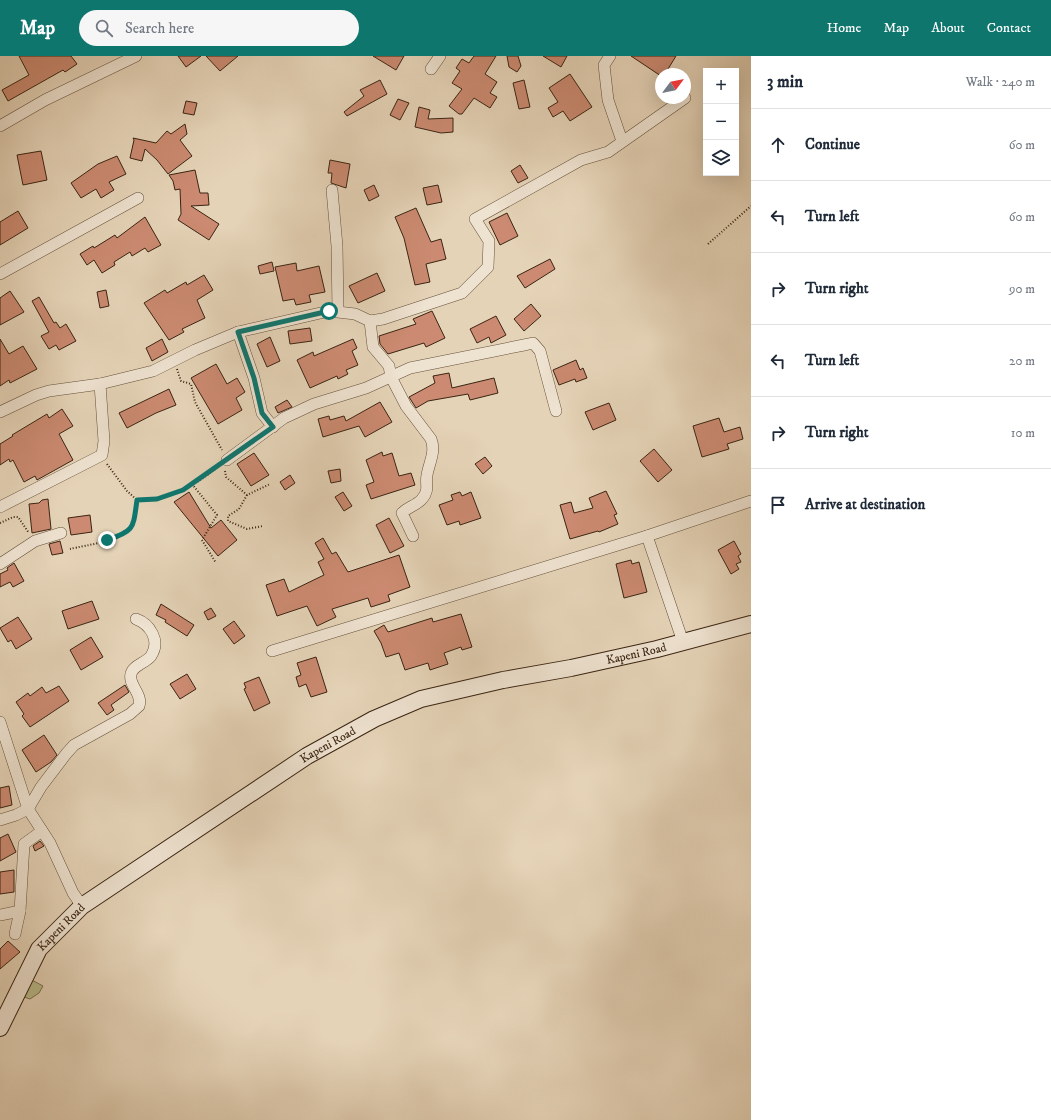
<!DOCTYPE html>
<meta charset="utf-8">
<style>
:root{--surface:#fff;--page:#f6f6f7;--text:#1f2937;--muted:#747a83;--line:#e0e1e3;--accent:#0f766e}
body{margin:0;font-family:"IM FELL DW Pica",serif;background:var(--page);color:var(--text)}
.controls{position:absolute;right:12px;top:12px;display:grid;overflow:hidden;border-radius:0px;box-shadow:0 4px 16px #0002}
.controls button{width:36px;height:36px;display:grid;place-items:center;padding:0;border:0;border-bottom:1px solid var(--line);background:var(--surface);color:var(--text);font:20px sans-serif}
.compass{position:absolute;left:655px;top:12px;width:36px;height:36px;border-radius:50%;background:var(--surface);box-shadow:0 4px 16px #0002;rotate:58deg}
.stop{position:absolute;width:12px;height:12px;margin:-9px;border:3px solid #0f766e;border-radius:50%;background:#fff}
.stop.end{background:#0f766e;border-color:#fff;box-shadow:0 1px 4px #0008}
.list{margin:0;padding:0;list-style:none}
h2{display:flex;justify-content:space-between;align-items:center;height:52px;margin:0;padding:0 16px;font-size:17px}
h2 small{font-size:13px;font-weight:400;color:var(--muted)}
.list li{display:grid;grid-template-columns:26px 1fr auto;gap:12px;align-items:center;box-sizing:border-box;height:72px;padding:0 16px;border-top:1px solid var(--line)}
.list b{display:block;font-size:15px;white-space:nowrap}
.list em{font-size:13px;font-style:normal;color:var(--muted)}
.icon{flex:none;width:22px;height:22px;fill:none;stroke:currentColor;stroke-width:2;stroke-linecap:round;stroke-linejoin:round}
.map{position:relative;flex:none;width:751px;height:1064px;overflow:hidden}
header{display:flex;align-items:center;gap:24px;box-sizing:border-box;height:56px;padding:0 20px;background:var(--accent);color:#fff}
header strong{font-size:19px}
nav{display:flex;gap:22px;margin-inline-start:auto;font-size:14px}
.search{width:280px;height:36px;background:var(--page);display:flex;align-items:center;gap:10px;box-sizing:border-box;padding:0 14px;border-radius:22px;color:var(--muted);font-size:15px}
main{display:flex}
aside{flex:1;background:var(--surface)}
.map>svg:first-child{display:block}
.green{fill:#b9bb8b;stroke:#7a704e}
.building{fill:#cb8a71;stroke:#3a2412}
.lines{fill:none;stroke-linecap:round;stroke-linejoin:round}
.street-casing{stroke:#65503b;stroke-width:12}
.secondary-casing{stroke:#3a2412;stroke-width:18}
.path{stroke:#3a2412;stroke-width:2;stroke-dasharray:1 2;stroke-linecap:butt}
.street{stroke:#eee2d0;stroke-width:11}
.secondary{stroke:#eee2d0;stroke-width:16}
.route{stroke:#0f766e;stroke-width:5}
.labels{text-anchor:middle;stroke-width:3;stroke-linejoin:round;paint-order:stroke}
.street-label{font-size:12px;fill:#3a2412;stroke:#eee2d0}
</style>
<header>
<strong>Map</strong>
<div class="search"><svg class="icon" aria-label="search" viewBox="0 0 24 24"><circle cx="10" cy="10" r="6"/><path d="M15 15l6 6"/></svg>Search here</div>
<nav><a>Home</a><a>Map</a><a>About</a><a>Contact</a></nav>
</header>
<main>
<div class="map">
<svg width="751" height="1064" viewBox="0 0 751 1064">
<rect width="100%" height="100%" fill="#e5d3b7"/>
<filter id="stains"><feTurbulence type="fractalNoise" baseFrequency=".005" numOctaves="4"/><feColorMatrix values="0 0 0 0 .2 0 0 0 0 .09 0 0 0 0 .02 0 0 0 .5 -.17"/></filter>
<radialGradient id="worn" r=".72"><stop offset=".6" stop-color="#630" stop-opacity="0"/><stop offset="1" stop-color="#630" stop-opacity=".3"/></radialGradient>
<polygon class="green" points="28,922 43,930 39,937 30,943 24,941"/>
<g class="building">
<polygon points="19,0 71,0 77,8 65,16 63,14 8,45 2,34 29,19"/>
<polygon points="178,0 201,0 186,11"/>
<polygon points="206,0 238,0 220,15"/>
<polygon points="373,0 404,0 396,14"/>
<polygon points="474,0 496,0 485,18 497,26 490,37 497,41 490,52 474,42 462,58 459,58 449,50 462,33 452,27 460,15 456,12 462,3 469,7"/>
<polygon points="507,0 518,0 521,10 517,16 509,11"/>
<polygon points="543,0 567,0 561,11"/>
<polygon points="631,0 676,0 665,18 661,18 661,20"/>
<polygon points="570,18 592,51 570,65 563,55 553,61 548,52 558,46 549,32"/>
<polygon points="380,24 387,38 347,60 344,56 364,40 360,34"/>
<polygon points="524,24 530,51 519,53 513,27"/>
<polygon points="398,43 409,47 400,64 390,59"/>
<polygon points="186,45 197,47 194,59 183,57"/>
<polygon points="419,51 430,54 428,63 453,62 453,76 441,77 415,71"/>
<polygon points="185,68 187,78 180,84 192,100 168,118 157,104 145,93 142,105 130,102 134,84 133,82 156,87 167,75 171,78"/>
<polygon points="41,95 47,124 23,129 17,99"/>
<polygon points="117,100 126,118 109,126 114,134 101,142 96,133 81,142 71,127 98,108"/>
<polygon points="330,104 350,108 346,132 331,127 332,117 328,117"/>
<polygon points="520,109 528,122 518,127 511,115"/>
<polygon points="195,114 200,137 208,137 209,149 191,150 219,168 209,184 178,164 181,158 180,133 175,134 173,125 169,119"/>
<polygon points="374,129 379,140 369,145 364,134"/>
<polygon points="438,129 442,146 427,149 423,132"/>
<polygon points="416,152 431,186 441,183 446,203 426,208 430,226 415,229 404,182 395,161"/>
<polygon points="18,155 28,172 0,189 0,166"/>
<polygon points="507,157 518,180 500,189 489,166"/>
<polygon points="145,161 161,189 148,196 145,192 132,200 130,196 114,206 115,209 102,217 94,204 87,209 80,198 93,190 94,192 115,179 117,182"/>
<polygon points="550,203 555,213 525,232 517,220"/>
<polygon points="272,206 274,215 260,218 258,210"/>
<polygon points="296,207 297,215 319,210 325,236 309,239 311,246 296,249 294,243 283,245 275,211"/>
<polygon points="377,217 385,235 358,247 349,230"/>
<polygon points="204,219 213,234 197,244 205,262 182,273 184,276 169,284 144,247 165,234 167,237 186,226 187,229"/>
<polygon points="106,234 109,250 100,252 97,236"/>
<polygon points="10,235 24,256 0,269 0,242"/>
<polygon points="39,241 54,267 56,266 60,272 66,268 76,285 59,294 56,289 49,293 41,280 49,276 32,245"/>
<polygon points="531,248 541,260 524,275 514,263"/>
<polygon points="432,255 445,282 426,291 424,287 388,298 380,288 379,280 416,268 413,263"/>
<polygon points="496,260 506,279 491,287 489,281 477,287 470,273"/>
<polygon points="310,272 312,285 290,288 288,275"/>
<polygon points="270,281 280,305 267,311 257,288"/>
<polygon points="0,283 9,298 23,290 37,313 10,327 9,324 0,330"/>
<polygon points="162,283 168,296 152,305 146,292"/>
<polygon points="353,283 357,292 352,295 358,309 346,314 348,318 338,323 337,320 310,332 297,304 313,296 314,300"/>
<polygon points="576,304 580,314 583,312 587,322 576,326 575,323 559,329 553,314"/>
<polygon points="216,308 227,328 237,322 245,336 236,342 242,354 218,368 191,322"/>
<polygon points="449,317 452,332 494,322 498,337 470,344 468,338 428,345 416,352 409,341 435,327 433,320"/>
<polygon points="169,333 176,349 156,357 127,372 119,357"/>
<polygon points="287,344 292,351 278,357 275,351"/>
<polygon points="380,346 392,366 365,381 359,370 323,381 318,363 329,360 330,364 344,360 346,365"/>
<polygon points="609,347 616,364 593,374 585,356"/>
<polygon points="62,353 73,370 59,378 73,404 37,424 35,420 24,426 13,404 10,406 9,403 0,409 0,388 13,380 12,379 47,358 49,362"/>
<polygon points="719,362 724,376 740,371 743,383 727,388 729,393 702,401 693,370"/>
<polygon points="654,393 672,414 658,426 640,405"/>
<polygon points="382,396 383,400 392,397 399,420 411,417 415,429 371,443 366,429 374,426 366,404"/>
<polygon points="254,397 269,419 251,430 237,408"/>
<polygon points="485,401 492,410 483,418 475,408"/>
<polygon points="340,413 341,425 331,427 328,415"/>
<polygon points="290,419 295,427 285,434 280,426"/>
<polygon points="606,435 617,458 614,459 618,468 599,476 598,475 570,483 560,449 571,446 574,457 593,452 589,442"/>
<polygon points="189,436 211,472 221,464 237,484 218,500 174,446"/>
<polygon points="343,436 352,450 344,455 335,441"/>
<polygon points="460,436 462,440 471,436 481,462 460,469 459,465 447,469 439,449 453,444 451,439"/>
<polygon points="48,443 51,473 32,477 29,448 39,447 42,444"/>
<polygon points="90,459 92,476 71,479 68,462"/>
<polygon points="389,462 404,490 390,497 376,469"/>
<polygon points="323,482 332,498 336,496 348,516 399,499 410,531 388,539 390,545 371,551 368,542 332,553 336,561 317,570 307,550 277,560 266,529 284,523 289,536 324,519 318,506 324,503 315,487"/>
<polygon points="60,485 63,497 52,499 49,488"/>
<polygon points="734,485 741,498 738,500 741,506 736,508 739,513 731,518 718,494"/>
<polygon points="631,504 632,508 639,506 647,536 624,542 616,508"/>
<polygon points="14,507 24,525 13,531 10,526 0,531 0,518 8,514 7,512"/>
<polygon points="92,545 99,563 68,573 62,555"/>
<polygon points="161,548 194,569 187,580 165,566 166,564 156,559"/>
<polygon points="211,552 216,560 208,564 204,556"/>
<polygon points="461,558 472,591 462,594 461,591 444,597 448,608 430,614 428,607 405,614 399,597 386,601 381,587 374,575 384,569 388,576 432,562 433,566"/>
<polygon points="18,561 32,583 16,593 11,584 8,586 0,572"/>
<polygon points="234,565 245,580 234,588 223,573"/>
<polygon points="91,581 103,601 81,614 70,594"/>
<polygon points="316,601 327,636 311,641 306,628 299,631 296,621 301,619 297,607"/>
<polygon points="187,618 196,633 180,643 170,628"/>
<polygon points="259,621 270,647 254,655 244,633 246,632 244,627"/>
<polygon points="125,629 129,636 111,649 114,654 107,659 98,647"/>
<polygon points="59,630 69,645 30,671 22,660 24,658 16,646 28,637 30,640 42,631 46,637"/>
<polygon points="44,679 57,699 51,706 36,716 22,694"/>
<polygon points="9,730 12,749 0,752 0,732"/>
<polygon points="8,778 16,796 0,805 0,782"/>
<polygon points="40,785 44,790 35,795 33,790"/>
<polygon points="14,814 14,836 0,838 0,816"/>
<polygon points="8,885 20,896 0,913 0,893"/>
</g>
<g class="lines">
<g class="street-casing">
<g id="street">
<polyline points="610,0 604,9 608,44 622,85"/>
<polyline points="431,13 440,0"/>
<polyline points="0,70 45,44 136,0"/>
<polyline points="332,134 337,190 338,255"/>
<polyline points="0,218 138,142"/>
<path d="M370,265L373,291L389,310L391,321L406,350L431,383C436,396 429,407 427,419C425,428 430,434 422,443C417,449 408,451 402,457L413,480"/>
<polyline points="238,276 254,322 262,357 273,371"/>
<polyline points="0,356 36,339 49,335 100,328 153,315 195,294 238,276 329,255 355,258 370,265 383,263 462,237 488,211 489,185 475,163 581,104 608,96 685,42"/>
<polyline points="227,404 284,362 314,348 366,332 410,312 524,289 533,287 540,295 556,355"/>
<polyline points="0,451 102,399 104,385 100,328"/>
<polyline points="647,480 683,586"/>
<polyline points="0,508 35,485 61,477"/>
<polyline points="272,595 647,480 751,445"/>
<polyline points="0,666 28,753 50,787 73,837 82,850"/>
<path d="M0,764L16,759L28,753L41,731L66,698L74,689L130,658L139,650C143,638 128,629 131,618C133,609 146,607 151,600C161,585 150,568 136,563"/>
<polyline points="0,859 20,855"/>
<polyline points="15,878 20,855 24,788 42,775"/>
</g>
</g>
<g class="secondary-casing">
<g id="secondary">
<path id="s1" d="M0,972L39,893L82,850L307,700L374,663L421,643L503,624L571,612L657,593L751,568"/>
</g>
</g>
<g class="path">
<polyline points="708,188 751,150"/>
<polyline points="177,313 181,325 191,328 195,346 222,394"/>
<path d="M107,408L127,435L137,444C170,443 193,431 218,411"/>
<polyline points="225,415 226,421 247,439 270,428"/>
<polyline points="192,428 217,459 202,484 216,507"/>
<polyline points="247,439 239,453 228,460 228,465 247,473 263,470"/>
<polyline points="0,467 13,461 18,461 29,477"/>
<path d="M70,493C85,489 126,485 133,469C136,462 136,452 137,444"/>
</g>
<use href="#street" class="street"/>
<use href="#secondary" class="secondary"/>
</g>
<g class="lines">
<path class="route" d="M107,484C135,475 133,472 137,444L157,443L183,434L273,371L262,357L254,322L238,276L329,255"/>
</g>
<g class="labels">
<g class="street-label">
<text dy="4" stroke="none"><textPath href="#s1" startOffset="767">Kapeni Road</textPath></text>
<text dy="4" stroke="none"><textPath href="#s1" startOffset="443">Kapeni Road</textPath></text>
<text dy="4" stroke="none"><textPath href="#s1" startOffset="119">Kapeni Road</textPath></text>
</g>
</g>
<rect width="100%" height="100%" filter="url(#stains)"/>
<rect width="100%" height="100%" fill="url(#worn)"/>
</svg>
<div class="controls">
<button>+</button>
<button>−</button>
<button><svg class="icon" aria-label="layers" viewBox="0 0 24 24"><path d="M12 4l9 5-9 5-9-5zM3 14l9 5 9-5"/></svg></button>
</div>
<svg class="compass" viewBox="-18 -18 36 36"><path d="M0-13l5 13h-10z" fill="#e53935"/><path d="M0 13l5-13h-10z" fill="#747a83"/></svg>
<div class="stop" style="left:329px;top:255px"></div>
<div class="stop end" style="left:107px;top:484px"></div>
</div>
<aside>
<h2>3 min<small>Walk · 240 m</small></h2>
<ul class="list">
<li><svg class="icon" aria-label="ahead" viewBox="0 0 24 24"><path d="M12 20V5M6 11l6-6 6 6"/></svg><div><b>Continue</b></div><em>60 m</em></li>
<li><svg class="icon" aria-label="left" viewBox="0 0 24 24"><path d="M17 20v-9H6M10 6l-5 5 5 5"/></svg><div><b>Turn left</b></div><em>60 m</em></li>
<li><svg class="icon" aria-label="right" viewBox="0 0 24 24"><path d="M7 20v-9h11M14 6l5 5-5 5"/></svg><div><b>Turn right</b></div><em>90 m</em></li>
<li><svg class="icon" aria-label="left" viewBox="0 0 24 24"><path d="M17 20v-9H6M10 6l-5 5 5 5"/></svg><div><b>Turn left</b></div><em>20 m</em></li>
<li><svg class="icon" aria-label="right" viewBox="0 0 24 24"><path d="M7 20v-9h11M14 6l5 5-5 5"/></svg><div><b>Turn right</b></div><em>10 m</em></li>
<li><svg class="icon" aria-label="arrive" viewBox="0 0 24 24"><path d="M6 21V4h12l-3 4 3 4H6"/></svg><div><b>Arrive at destination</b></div></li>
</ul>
</aside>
</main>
